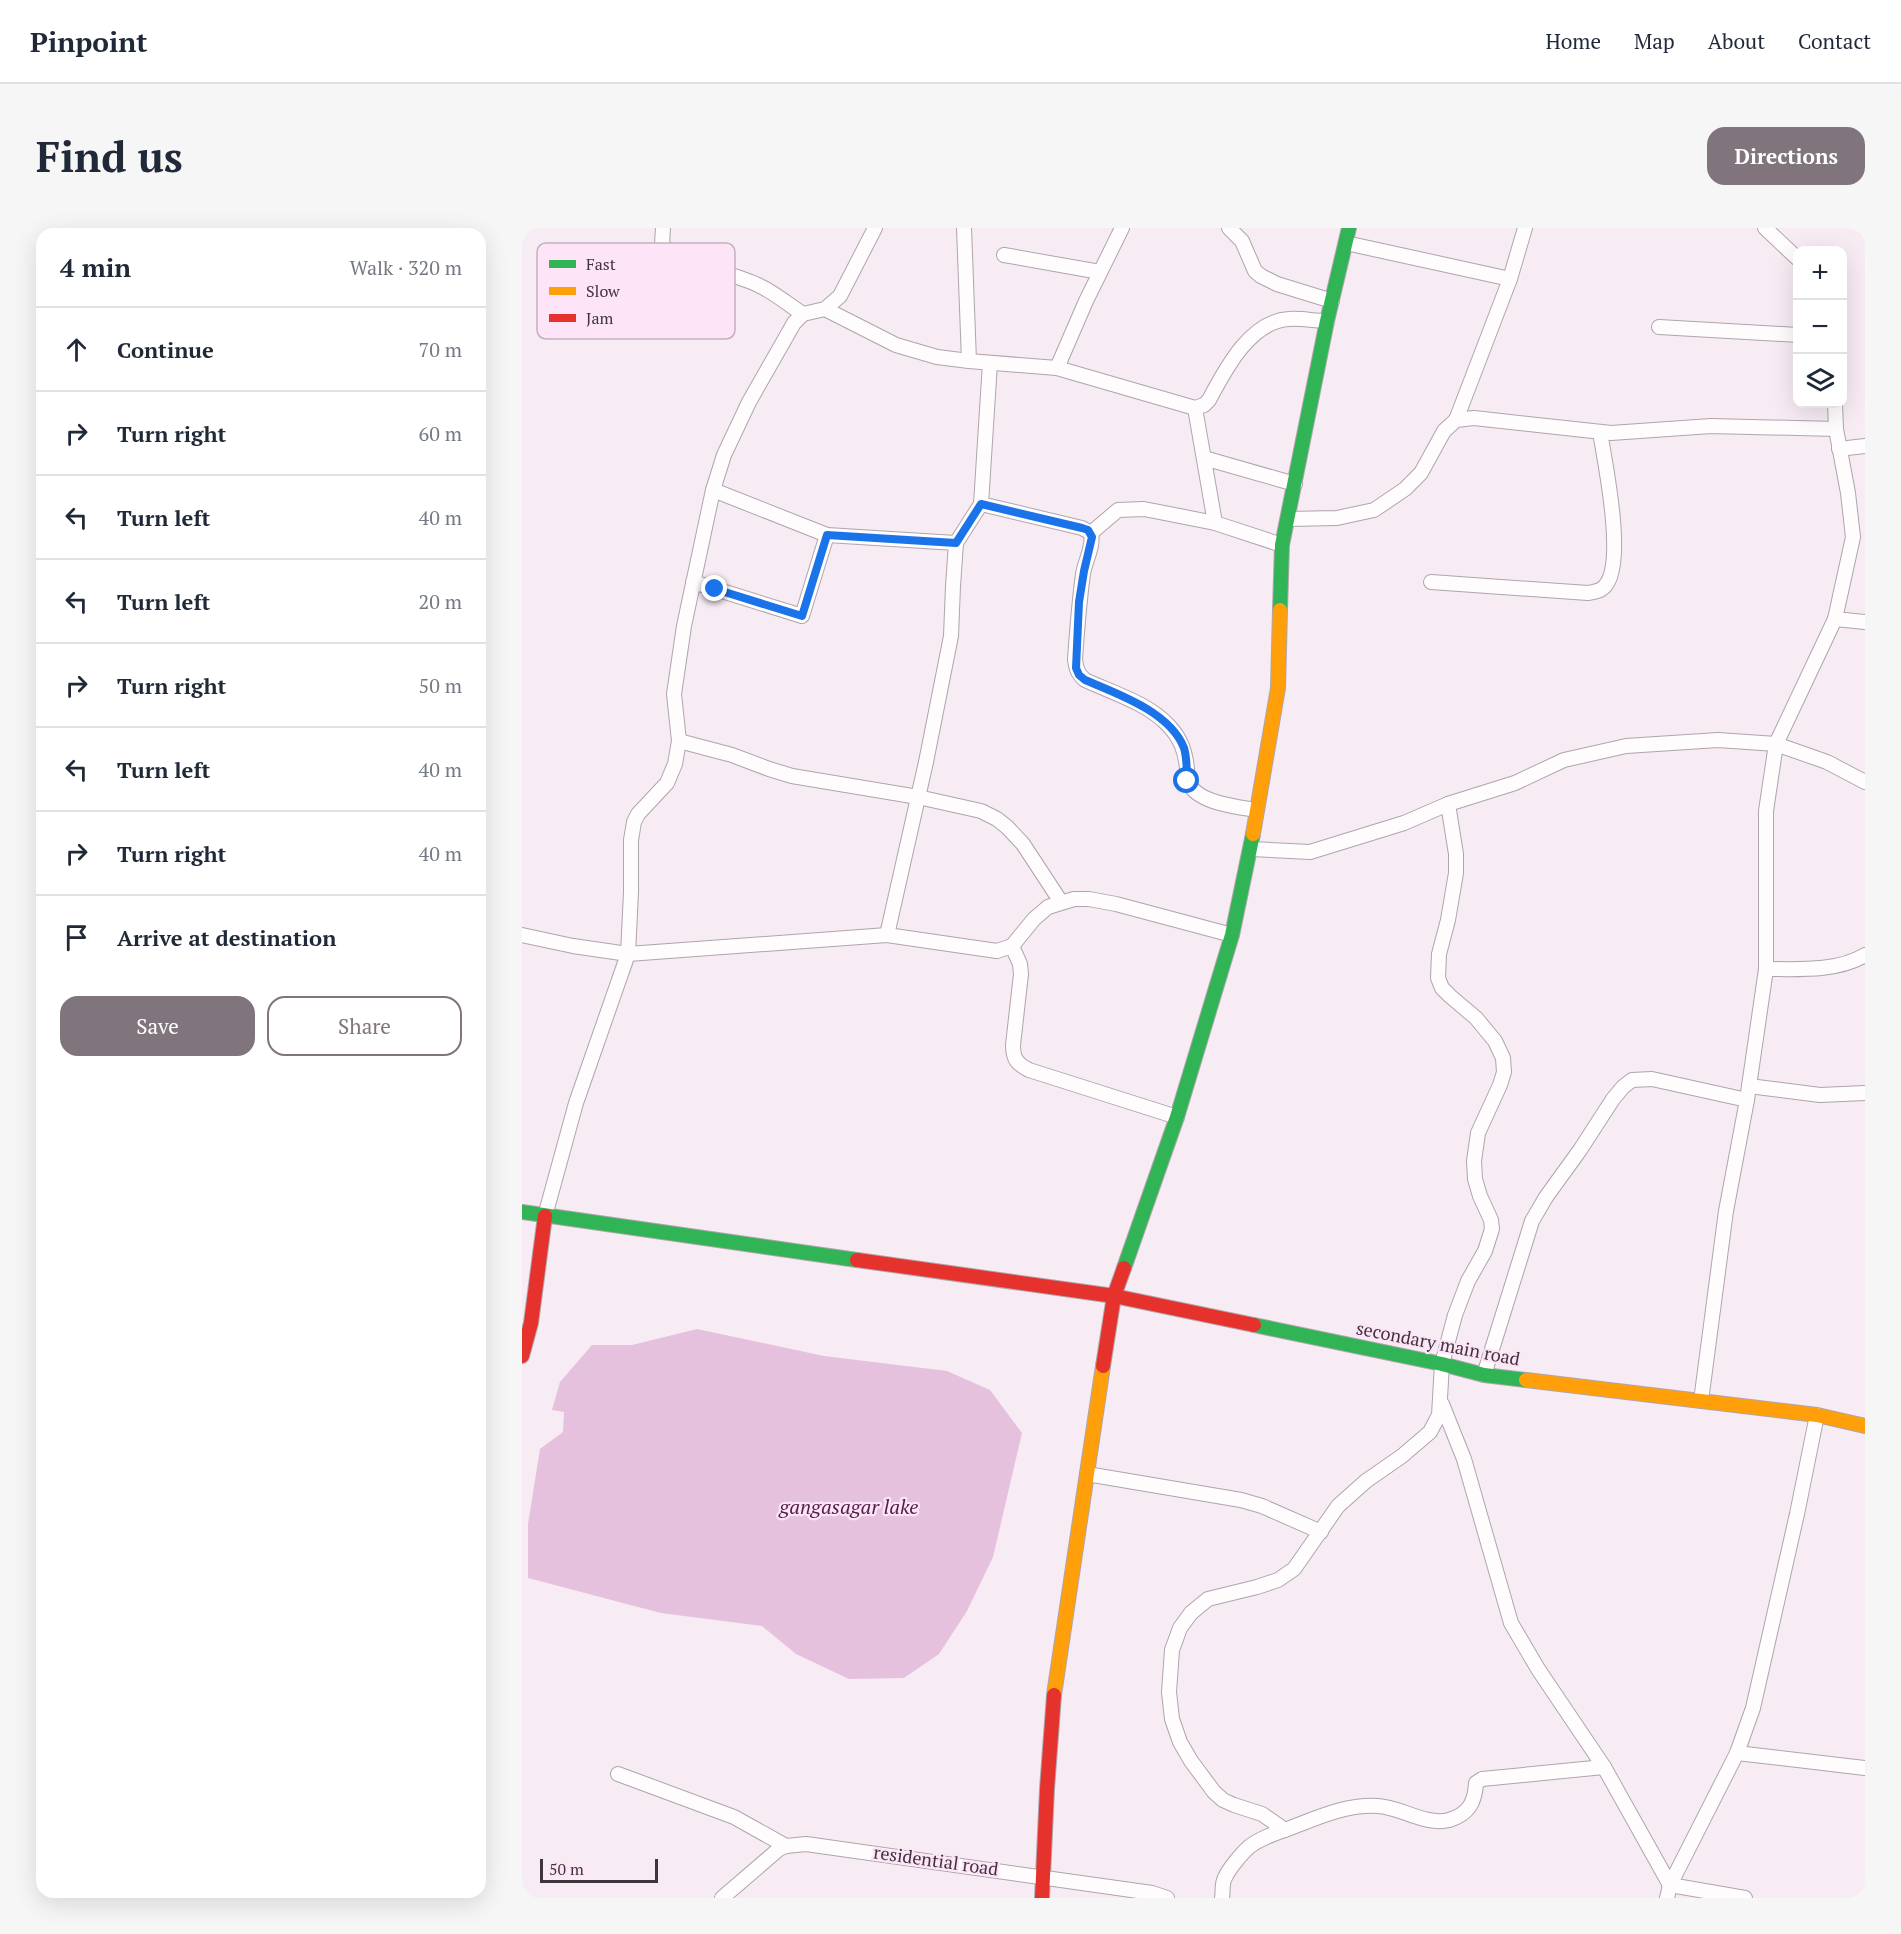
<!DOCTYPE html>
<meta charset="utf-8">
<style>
:root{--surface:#fff;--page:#f6f6f7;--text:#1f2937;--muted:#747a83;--line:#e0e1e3;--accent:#80747d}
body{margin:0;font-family:"PT Serif",serif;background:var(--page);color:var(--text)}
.controls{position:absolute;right:18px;top:18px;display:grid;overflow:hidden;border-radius:12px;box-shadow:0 6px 24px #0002}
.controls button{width:54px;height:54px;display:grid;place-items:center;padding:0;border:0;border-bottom:2px solid var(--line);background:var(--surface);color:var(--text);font:30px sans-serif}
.scale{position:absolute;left:18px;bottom:15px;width:118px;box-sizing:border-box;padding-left:6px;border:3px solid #40343d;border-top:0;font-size:16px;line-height:21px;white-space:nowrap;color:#40343d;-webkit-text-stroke:4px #fde5f7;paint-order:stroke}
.stop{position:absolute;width:18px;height:18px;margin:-14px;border:4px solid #1a73e8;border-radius:50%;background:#fff}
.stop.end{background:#1a73e8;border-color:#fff;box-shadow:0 2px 6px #0008}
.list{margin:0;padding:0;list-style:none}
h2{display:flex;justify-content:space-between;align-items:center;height:78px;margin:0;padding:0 24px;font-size:26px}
h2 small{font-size:20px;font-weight:400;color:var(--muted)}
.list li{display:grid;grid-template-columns:39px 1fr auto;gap:18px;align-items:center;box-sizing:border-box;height:84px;padding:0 24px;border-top:2px solid var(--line)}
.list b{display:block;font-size:22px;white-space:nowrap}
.list em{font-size:20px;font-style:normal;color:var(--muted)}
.actions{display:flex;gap:12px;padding:18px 24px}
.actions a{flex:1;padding:14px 0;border:2px solid var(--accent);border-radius:18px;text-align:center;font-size:21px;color:var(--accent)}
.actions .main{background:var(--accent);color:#fff}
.icon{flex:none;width:33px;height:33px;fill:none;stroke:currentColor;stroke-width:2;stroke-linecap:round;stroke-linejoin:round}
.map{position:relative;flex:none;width:1343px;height:1670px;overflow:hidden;border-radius:18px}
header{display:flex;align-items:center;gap:36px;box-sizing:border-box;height:84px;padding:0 30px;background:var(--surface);border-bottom:2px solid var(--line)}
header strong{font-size:28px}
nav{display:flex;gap:33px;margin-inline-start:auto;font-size:21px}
.intro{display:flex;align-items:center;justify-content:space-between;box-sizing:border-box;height:144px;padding:0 36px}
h1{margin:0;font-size:42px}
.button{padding:15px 27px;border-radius:18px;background:var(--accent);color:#fff;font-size:21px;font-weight:700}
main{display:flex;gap:36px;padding:0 36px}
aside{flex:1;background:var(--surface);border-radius:18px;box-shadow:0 6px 24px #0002}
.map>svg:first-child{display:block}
.water{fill:#e6c1dd}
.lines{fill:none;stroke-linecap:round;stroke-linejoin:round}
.street-casing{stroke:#afa5ac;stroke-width:16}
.fast-casing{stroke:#afa5ac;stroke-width:16}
.slow-casing{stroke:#afa5ac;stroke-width:16}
.jam-casing{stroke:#afa5ac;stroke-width:16}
.street{stroke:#fefcfd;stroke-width:14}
.fast{stroke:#30b455;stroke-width:14}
.slow{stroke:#ff9f0a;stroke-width:14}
.jam{stroke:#e5322d;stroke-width:14}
.route{stroke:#1a73e8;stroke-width:8}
.labels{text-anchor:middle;stroke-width:4.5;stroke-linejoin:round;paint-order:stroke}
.street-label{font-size:18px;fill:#40343d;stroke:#fde5f7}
.water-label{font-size:20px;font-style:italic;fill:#541c4a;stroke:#fde5f7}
.key{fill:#fde5f7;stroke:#c4b0bf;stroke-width:1.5}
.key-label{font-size:16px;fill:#40343d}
</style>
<header>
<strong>Pinpoint</strong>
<nav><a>Home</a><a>Map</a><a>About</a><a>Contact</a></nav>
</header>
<div class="intro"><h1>Find us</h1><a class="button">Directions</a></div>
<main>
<aside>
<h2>4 min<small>Walk · 320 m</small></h2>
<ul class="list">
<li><svg class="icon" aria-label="ahead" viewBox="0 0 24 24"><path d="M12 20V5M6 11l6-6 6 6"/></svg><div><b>Continue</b></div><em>70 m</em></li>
<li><svg class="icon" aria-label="right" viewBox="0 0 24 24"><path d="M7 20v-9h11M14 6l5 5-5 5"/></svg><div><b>Turn right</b></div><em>60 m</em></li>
<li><svg class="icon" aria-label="left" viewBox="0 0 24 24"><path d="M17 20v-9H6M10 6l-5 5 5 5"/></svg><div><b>Turn left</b></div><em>40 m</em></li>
<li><svg class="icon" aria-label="left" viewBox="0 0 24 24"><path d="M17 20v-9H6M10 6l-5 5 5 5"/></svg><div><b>Turn left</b></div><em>20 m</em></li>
<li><svg class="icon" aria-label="right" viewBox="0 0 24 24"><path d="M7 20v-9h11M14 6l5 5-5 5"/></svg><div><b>Turn right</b></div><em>50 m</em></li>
<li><svg class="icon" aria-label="left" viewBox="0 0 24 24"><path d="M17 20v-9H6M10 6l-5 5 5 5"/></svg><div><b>Turn left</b></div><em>40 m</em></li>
<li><svg class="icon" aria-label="right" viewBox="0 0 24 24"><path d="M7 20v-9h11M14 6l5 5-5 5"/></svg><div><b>Turn right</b></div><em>40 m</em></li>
<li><svg class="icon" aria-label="arrive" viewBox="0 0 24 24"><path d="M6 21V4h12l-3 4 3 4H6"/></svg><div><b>Arrive at destination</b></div></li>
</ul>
<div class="actions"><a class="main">Save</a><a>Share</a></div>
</aside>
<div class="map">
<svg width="1343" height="1670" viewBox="0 0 1343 1670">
<rect width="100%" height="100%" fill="#f7ebf4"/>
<polygon class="water" points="175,1101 302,1128 425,1143 468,1162 500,1205 471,1329 445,1383 417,1426 382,1450 327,1451 274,1426 240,1398 139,1385 6,1350 6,1296 18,1221 41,1204 42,1184 30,1182 38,1154 70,1117 110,1117"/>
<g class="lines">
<g class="street-casing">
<g id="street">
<path d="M141,0L140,16C156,37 212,44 238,58C253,65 267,77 281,86"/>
<polyline points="442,0 447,133"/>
<polyline points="707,0 720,13 733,43 739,48 755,56 810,73"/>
<polyline points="1243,0 1276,31"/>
<polyline points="824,15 988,51"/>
<polyline points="482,27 578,44"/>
<path d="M303,81L374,117L415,129L447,133L535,140L673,180L682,177L687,172C703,142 728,93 767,91C779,90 792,93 805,93"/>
<polyline points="1137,99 1276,107"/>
<polyline points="535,140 564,73 600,0"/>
<polyline points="1313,176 1314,201 1326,265 1331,309 1313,391 1343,394"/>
<polyline points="673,180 693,295"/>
<polyline points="934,192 988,51 1003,0"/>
<polyline points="1317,221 1343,218"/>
<polyline points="682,230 773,256"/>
<polyline points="191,262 305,307 434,315 459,276 468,135"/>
<path d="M459,276L560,300L569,305C572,319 563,333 561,346C557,375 555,403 553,431C554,441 556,446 563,452C591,465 626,475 647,498C659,511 663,523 665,540C665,544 664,549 666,553C673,575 716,579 735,582"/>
<polyline points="766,291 815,290 852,282 883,261 899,245 922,203 934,192 952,190 1089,205 1189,198 1314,201"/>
<polyline points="569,305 596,282 622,281 693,295 760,317"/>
<polyline points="171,354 280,388 305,307"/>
<path d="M909,354L1066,365C1073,364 1079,363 1083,358C1104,335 1083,235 1078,204"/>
<polyline points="157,513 210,527 247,541 270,548 396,569 459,583 475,591 485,599 501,616 539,674"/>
<polyline points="729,621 788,624 882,595 926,576 993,555 1042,532 1104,518 1196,512 1254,516 1305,534 1343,554"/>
<polyline points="0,707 51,718 106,726 365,707 475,723 490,718 512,691 526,679 552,671 567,671 594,676 710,707"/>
<polyline points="365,707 404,534 429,408 431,358 434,315"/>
<path d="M490,718L498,736L499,746L491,817C491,831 495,836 507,842L655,889"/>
<path d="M1244,741C1275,741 1315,744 1343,727"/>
<polyline points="1227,858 1298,867 1343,865"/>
<polyline points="23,988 54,875 106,726 109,664 109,612 112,594 116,586 145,555 153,536 157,513 152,466 162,398 191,262 202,227 227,174 272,95 281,86 303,81 318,68 353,0"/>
<polyline points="962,1147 1010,993 1024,969 1058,922 1091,871 1101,859 1110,852 1130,851 1225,872"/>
<polyline points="1179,1173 1204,983 1225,872 1244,741 1244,583 1254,516 1313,391"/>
<polyline points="920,1176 942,1231 989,1395 1016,1441 1082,1539 1148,1657 1223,1670"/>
<polyline points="565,1246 719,1272 740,1278 799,1304"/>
<polyline points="1215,1525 1343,1540"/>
<polyline points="96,1546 212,1589 264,1618"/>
<polyline points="763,1602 740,1586 712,1577 701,1572 692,1564 669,1533 658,1514 650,1491 647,1464 650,1422 658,1400 669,1385 686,1371 735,1359 756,1352 772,1341 816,1278 844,1253 880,1228 908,1204 917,1187 920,1136 933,1087 946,1053 963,1023 970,1001 969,992 958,968 953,951 952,933 956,905 978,857 982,844 981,830 973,813 954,790 928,768 920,760 916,750 917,726 926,692 934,645 934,626 926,576"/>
<polyline points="200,1670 257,1621 264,1618 284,1616 630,1665 645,1670"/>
<path d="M700,1670C701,1665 700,1657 702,1652C705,1643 719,1626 727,1619C738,1610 754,1605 768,1600C797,1589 825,1576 856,1578C879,1579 903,1598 927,1592C947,1586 953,1574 954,1555L960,1551L1082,1539"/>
<polyline points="1145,1670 1148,1657 1215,1525 1231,1480 1275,1286 1295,1187"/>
</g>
</g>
<g class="fast-casing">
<g id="fast">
<polyline points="758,382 760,317 805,93 827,0"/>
<polyline points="0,984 335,1032"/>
<polyline points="602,1040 655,889 710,707 731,606"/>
<polyline points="732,1097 920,1136 962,1147 1004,1152"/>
</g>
</g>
<g class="slow-casing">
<g id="slow">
<polyline points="731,606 756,460 758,382"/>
<polyline points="1004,1152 1295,1187 1343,1198"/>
<polyline points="532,1467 581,1138"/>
</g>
</g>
<g class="jam-casing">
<g id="jam">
<polyline points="335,1032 592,1068 602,1040"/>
<polyline points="0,1128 9,1095 23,988"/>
<polyline points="581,1138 592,1068 732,1097"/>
<polyline points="520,1670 525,1561 532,1467"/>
</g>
</g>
<use href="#street" class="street"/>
<use href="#fast" class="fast"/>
<use href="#slow" class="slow"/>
<use href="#jam" class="jam"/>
</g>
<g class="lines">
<path class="route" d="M193,361L280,388L305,307L434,315L459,276L560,300L566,302L570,309L562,343L557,374L554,440L557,447L563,452C596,466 648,484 662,520C665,530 665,542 665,553"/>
</g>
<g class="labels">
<g class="street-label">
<text transform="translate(916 1116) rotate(11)" y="6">secondary main road</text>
<text transform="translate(414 1633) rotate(8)" y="6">residential road</text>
</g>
<g class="water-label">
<text x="327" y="1286">gangasagar lake</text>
</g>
</g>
<rect x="15" y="15" width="198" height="96" rx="9" class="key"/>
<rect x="27" y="32" width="27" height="8" fill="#30b455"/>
<rect x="27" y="59" width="27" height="8" fill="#ff9f0a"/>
<rect x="27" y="86" width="27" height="8" fill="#e5322d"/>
<g class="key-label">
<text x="64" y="42">Fast</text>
<text x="64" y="69">Slow</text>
<text x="64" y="96">Jam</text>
</g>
</svg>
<div class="controls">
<button>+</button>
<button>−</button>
<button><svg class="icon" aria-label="layers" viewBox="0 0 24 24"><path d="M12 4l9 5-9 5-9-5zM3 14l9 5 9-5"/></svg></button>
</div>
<div class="scale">50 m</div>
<div class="stop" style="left:665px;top:553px"></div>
<div class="stop end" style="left:193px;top:361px"></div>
</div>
</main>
